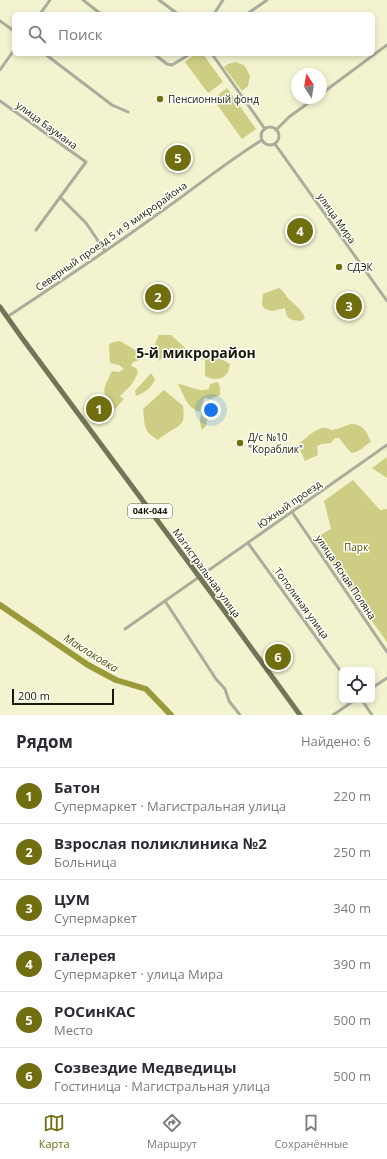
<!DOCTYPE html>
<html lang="ru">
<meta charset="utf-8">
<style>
:root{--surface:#fff;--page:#f7f7f7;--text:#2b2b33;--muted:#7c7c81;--line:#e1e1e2;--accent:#706e0f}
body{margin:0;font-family:"Open Sans",sans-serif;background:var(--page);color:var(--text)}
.controls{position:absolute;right:12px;bottom:12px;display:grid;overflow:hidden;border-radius:6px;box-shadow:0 2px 6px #0003}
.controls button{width:36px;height:36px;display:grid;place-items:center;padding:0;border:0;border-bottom:1px solid var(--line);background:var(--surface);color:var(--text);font:20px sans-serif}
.compass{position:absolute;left:291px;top:68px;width:36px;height:36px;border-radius:50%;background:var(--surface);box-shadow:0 2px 6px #0003;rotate:348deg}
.scale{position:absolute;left:12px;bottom:10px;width:102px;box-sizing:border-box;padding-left:4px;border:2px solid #19190b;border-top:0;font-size:11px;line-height:14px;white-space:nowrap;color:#19190b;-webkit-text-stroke:3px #fefff7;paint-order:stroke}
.you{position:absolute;left:211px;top:410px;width:14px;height:14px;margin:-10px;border:3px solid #fff;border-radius:50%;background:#1a73e8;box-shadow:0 0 0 6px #1a73e833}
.badge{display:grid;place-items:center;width:26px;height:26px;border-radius:50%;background:var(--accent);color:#fff;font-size:13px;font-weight:700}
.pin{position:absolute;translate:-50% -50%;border:2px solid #fff;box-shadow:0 1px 4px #0006}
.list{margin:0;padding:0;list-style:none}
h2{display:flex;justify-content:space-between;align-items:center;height:52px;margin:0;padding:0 16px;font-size:17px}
h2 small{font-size:13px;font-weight:400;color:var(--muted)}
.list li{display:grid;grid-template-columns:26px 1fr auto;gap:12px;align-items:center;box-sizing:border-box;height:56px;padding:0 16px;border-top:1px solid var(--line)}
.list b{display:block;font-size:15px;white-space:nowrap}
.list p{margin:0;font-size:13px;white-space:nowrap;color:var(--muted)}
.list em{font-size:13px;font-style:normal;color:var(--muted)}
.icon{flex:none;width:22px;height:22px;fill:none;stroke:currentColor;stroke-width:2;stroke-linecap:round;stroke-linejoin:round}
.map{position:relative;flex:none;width:387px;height:715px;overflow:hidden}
.search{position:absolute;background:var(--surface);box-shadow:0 2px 6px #0003;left:12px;right:12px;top:12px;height:44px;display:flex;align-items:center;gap:10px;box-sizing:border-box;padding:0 14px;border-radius:6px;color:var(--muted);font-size:15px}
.sheet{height:388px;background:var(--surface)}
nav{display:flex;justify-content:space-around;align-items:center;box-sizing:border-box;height:56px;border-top:1px solid var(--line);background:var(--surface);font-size:11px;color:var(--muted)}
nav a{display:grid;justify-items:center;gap:2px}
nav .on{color:var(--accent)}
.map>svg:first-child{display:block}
.green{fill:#cdcd84}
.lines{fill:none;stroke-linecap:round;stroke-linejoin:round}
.river{stroke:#9a993b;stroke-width:6}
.street{stroke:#acac9d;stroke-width:3}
.primary{stroke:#737458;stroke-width:5}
.poi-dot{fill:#706e0f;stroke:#fefff7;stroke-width:1.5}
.labels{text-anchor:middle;stroke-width:3;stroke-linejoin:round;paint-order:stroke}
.shield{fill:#fefff7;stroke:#5e5e52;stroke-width:1}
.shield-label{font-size:9px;font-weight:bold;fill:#19190b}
.poi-label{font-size:10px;fill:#19190b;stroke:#fefff7;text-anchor:start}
.street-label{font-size:10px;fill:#19190b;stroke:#fefff7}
.park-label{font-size:10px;fill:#525007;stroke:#fefff7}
.water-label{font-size:11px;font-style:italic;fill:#535108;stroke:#fefff7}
.district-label{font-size:14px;font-weight:bold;fill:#19190b;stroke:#fefff7}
</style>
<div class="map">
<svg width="387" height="715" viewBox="0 0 387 715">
<rect width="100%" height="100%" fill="#f3f4cf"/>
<g class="green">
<polygon points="195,54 203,54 223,82 208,93 185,62"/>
<polygon points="236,62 245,66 250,76 248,86 242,91 224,67 228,64"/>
<polygon points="227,88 256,129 242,139 213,99"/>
<path d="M279,288C286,293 285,296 290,300C296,306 302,310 305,318L301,321C290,320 287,320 285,308L272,311L265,309L262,305L263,294Z"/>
<path d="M159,335H171L193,355C211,354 215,355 230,364C228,379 218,382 205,376V360C191,355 184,357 172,347L168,352L159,361C153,350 153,347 159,335Z"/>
<path d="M120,341L135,350L140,356L137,361L133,362L131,366L136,368L138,372C133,385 129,387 120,396L124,399L114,410C101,390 102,392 112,371L119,372L124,369L119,365L110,363L109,344L114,342Z"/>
<path d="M151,373L155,379C151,388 146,392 136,396L135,391Z"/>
<path d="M218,382L220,388V395L211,399L204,398L202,407L206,409L209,408L216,410L215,415L207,420L206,426L202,430L200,423L201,412C187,409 184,395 178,384C188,385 199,393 209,389L210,384Z"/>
<path d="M164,390L183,406C185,423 183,424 169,432C165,434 161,437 158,440C143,431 145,426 143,409Z"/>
<path d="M351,424C363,424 367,432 371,442C362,447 362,451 351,453L339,438H335L331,443L322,444L317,446L318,455L305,461L299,447V443C308,438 320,422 331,430L337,429Z"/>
<polygon points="387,457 387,478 372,468"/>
<polygon points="353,480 380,510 387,509 387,642 313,539 331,529 324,501"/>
</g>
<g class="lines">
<polyline class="river" points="0,605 88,665 116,680 146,689 171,715"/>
<g class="street">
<polyline points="83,0 101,14"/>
<polyline points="159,0 178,14"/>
<polyline points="40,14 50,0"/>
<polyline points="214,14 223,0"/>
<polyline points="247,14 267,0"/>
<polyline points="0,21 14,31"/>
<polyline points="45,54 112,105 128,112"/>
<polyline points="154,54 167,64 172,65 190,54"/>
<polyline points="212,54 265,129"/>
<polyline points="0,70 14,50"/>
<polyline points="321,94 387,45"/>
<polyline points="0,101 86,162 36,230"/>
<circle cx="270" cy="136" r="9"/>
<polyline points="276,130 289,117 315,98"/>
<polyline points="275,144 387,301"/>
<polyline points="60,197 86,223 105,251"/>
<path d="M7,317C57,284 107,251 155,216C191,191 225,163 262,140"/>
<polyline points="292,512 387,652"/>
<polyline points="248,543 342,673"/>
<polyline points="165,601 216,679 225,689 229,701 240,715"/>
<polyline points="125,629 387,445"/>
<polyline points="372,688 387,678"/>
<polyline points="362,700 372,715"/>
<polyline points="333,715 355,700"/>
</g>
<polyline class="primary" points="0,307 22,338 212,594 300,715"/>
</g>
<g class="poi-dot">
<circle cx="160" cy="99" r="4"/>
<circle cx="339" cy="267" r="4"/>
<circle cx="240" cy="443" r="4"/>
</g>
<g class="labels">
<rect class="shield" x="128" y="504" width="44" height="14" rx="3"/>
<g class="shield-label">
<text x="150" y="514">04К-044</text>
</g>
<g class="poi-label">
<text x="168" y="103">Пенсионный фонд</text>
<text x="347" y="271">СДЭК</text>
<text x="248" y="441">Д/с №10<tspan x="248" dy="12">"Кораблик"</tspan></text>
</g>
<g class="street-label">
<text transform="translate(47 125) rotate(36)" y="4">улица Баумана</text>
<text transform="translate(337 218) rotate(55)" y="4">улица Мира</text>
<text transform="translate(111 236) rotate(-35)" y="4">Северный проезд 5 и 9 микрорайона</text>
<text transform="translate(289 504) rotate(-35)" y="4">Южный проезд</text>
<text transform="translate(207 573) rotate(54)" y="4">Магистральная улица</text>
<text transform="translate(346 577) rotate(56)" y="4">улица Ясная Поляна</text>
<text transform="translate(302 603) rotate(54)" y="4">Тополиная улица</text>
</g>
<g class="park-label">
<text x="356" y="551">Парк</text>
</g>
<g class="water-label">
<text transform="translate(91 653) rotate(32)" y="4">Маклаковка</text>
</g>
<g class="district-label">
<text x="196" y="358">5-й микрорайон</text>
</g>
</g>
</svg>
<div class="controls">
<button><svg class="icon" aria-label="locate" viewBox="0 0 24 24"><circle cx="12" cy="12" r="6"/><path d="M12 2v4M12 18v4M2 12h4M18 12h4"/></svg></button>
</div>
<svg class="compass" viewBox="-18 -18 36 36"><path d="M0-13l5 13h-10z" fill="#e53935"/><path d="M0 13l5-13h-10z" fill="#7c7c81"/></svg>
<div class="scale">200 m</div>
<div class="you"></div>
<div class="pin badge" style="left:99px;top:409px">1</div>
<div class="pin badge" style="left:158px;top:297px">2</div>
<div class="pin badge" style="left:349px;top:306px">3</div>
<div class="pin badge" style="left:300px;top:231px">4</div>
<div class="pin badge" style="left:178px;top:158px">5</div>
<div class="pin badge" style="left:278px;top:657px">6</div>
<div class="search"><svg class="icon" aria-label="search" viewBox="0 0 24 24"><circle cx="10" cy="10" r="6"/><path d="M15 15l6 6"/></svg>Поиск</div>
</div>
<section class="sheet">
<h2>Рядом<small>Найдено: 6</small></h2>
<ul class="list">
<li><span class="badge">1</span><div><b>Батон</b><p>Супермаркет · Магистральная улица</p></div><em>220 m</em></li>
<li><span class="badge">2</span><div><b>Взрослая поликлиника №2</b><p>Больница</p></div><em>250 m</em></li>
<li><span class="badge">3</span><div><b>ЦУМ</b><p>Супермаркет</p></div><em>340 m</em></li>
<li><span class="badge">4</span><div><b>галерея</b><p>Супермаркет · улица Мира</p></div><em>390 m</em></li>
<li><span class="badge">5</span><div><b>РОСинКАС</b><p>Место</p></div><em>500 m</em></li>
<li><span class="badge">6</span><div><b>Созвездие Медведицы</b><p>Гостиница · Магистральная улица</p></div><em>500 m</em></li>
</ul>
</section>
<nav>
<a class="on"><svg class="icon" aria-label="map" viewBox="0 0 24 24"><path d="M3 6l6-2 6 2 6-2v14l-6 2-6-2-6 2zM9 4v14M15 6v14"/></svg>Карта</a>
<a><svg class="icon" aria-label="directions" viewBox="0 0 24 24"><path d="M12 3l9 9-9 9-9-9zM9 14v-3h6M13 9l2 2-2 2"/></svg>Маршрут</a>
<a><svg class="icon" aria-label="saved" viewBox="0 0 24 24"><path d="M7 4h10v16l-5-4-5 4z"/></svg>Сохранённые</a>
</nav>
